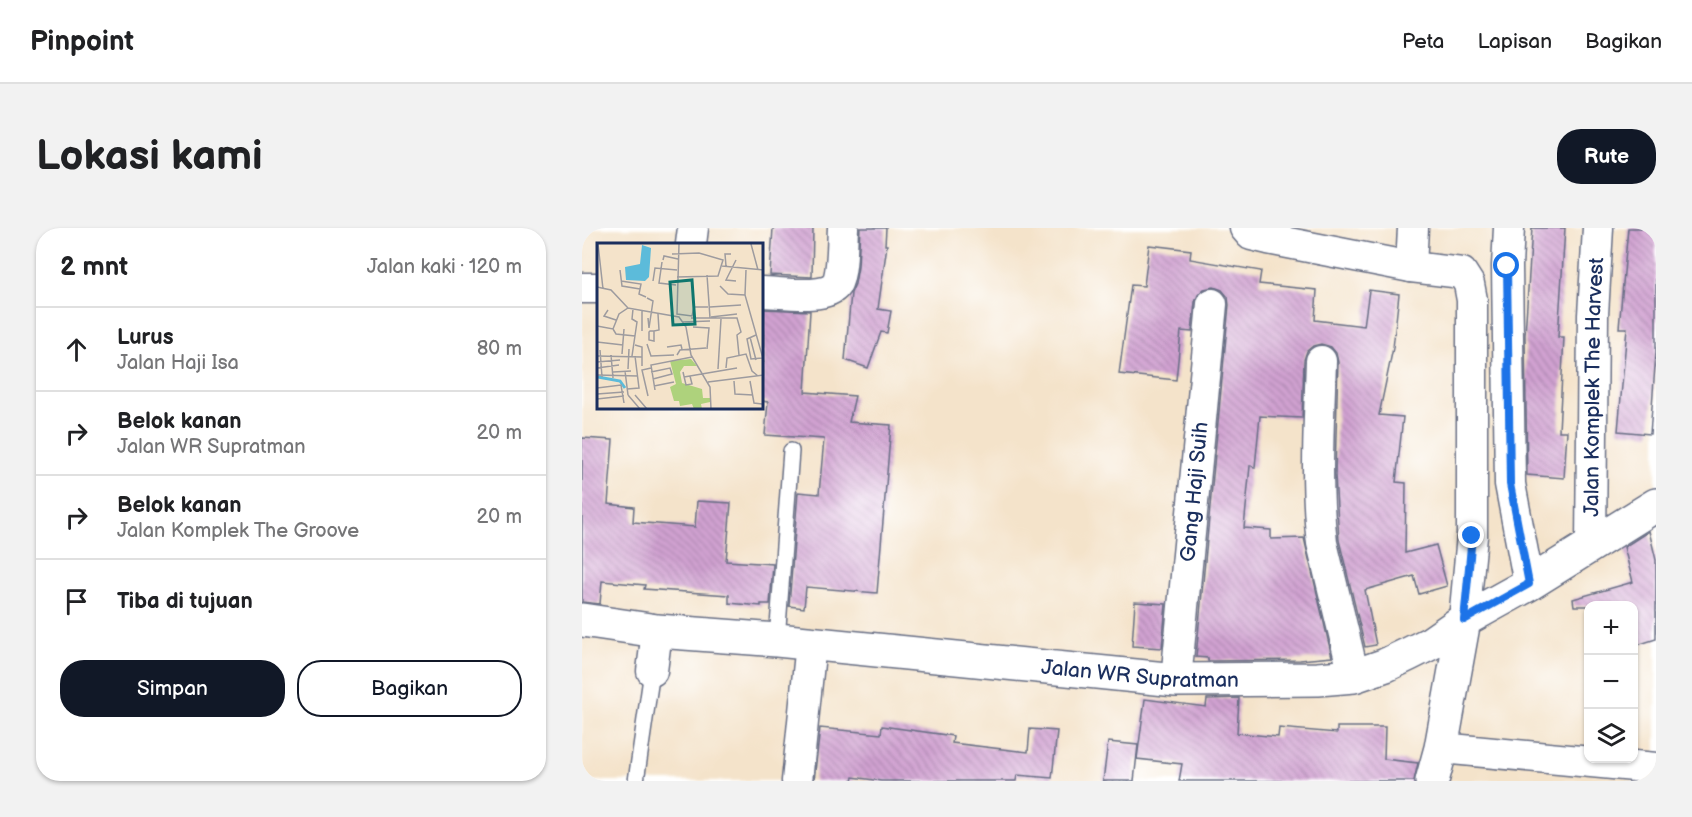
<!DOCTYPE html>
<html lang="id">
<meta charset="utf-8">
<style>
:root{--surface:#fff;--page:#f2f2f2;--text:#202124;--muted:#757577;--line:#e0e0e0;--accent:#111827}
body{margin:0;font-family:"Balsamiq Sans",sans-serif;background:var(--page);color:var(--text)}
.controls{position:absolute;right:18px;bottom:18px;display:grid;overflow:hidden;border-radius:12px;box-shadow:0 2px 4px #0004}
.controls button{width:54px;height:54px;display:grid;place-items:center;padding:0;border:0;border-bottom:2px solid var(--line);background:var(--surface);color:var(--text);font:30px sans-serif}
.stop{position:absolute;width:18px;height:18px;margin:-14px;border:4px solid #1a73e8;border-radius:50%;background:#fff}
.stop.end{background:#1a73e8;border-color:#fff;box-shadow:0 2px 6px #0008}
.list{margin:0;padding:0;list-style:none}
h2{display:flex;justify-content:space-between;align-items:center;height:78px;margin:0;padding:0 24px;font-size:26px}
h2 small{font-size:20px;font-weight:400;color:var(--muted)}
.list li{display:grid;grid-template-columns:39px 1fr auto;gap:18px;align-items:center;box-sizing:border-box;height:84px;padding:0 24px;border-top:2px solid var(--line)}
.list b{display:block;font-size:22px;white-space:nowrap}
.list p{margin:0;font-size:20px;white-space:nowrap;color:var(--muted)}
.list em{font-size:20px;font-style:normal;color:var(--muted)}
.actions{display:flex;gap:12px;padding:18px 24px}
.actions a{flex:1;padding:14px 0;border:2px solid var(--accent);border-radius:24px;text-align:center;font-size:21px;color:var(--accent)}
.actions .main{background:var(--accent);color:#fff}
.icon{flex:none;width:33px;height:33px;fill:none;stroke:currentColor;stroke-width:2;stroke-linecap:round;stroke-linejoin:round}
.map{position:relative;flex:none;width:1074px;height:553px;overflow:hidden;border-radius:24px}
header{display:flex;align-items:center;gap:36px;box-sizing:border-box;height:84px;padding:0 30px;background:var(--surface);border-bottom:2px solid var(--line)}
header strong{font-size:28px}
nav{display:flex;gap:33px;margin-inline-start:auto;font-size:21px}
.intro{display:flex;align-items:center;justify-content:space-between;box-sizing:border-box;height:144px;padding:0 36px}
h1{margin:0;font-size:42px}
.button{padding:15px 27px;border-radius:24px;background:var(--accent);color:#fff;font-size:21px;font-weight:700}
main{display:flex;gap:36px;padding:0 36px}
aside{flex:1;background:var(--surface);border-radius:24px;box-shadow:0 2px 4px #0004}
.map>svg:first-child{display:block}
.building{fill:url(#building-back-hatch)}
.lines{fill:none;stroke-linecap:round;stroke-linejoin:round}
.service-casing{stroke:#676e84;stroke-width:18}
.minor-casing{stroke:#676e84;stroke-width:33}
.tertiary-casing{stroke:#676e84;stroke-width:36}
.secondary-casing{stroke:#676e84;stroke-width:36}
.service{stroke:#fff;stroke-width:15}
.minor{stroke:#fff;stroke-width:30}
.tertiary{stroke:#fff;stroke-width:33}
.secondary{stroke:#fff;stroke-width:33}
.route{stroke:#1a73e8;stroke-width:8}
.labels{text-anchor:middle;stroke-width:5;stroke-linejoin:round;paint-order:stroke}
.street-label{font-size:21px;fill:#1b2f5e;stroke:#fff}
.inset-river{fill:none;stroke:#5cbbda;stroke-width:3}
.inset-road{fill:none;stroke:#9d9b9f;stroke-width:1.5}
.view{fill:#0f766e;fill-opacity:0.15;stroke:#0f766e;stroke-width:3}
.inset-edge{fill:none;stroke:#1b2f5e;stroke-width:3}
</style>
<header>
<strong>Pinpoint</strong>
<nav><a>Peta</a><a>Lapisan</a><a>Bagikan</a></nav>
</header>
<div class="intro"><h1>Lokasi kami</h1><a class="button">Rute</a></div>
<main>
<aside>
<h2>2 mnt<small>Jalan kaki · 120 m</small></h2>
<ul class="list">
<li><svg class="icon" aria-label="ahead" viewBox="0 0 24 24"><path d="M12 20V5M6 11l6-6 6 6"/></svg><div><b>Lurus</b><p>Jalan Haji Isa</p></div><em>80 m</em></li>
<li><svg class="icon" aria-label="right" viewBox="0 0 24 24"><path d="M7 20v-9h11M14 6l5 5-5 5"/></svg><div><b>Belok kanan</b><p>Jalan WR Supratman</p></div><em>20 m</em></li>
<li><svg class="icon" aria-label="right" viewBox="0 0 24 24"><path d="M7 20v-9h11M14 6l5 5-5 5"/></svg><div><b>Belok kanan</b><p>Jalan Komplek The Groove</p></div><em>20 m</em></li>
<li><svg class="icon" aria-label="arrive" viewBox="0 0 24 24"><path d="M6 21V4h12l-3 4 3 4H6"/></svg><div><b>Tiba di tujuan</b></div></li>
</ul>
<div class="actions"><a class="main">Simpan</a><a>Bagikan</a></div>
</aside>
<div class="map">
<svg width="1074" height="553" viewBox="0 0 1074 553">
<defs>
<pattern id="building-back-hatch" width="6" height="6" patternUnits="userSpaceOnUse" patternTransform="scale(1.5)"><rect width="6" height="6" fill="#d1a2d1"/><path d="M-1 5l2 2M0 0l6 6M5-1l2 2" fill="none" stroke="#a984ad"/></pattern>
</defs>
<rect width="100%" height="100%" fill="#fff"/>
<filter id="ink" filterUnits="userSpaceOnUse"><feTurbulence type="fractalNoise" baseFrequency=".0167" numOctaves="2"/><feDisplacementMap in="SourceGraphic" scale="12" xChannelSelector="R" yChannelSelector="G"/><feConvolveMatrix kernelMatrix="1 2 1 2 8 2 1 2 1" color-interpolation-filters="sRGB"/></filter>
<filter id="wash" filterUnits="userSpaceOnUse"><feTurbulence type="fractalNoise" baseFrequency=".008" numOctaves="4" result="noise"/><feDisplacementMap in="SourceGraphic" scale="24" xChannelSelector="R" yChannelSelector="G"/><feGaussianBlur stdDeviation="1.35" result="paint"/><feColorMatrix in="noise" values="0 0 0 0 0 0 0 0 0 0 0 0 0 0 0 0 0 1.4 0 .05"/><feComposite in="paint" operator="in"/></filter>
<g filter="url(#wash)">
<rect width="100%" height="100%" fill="#f4e3ca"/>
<g id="blocks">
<g class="building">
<polygon points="191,0 231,0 230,49 188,47"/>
<polygon points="278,0 304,0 303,17 305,17 296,81 309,83 305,105 299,104 286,140 263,132 269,65 273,56 276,39"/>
<polygon points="950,0 983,0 976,109 982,109 977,203 985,203 982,250 945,247 943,107"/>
<polygon points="1046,0 1074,0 1074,124 1068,206 1036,203 1045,100 1037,100"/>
<polygon points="567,17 609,22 608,31 679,43 677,56 735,62 733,92 782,98 787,62 817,66 811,120 797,187 821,189 814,254 824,255 823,325 854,317 865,358 837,366 832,348 783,362 794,417 783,419 757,312 753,247 756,134 754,125 749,119 739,116 731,118 725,123 722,132 720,190 678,188 673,239 668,238 662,300 689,302 689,311 722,310 750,429 718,432 626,433 626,430 614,429 647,77 646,69 640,62 632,59 622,61 616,67 613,74 610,104 599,103 594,152 537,146 549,57 562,58"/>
<polygon points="182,81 228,83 223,164 273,168 267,194 309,197 295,365 224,359 222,380 207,378 216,264 237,266 242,211 183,207 186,174 180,173"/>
<polygon points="0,210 31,212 26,276 52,279 51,294 113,299 115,273 149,275 144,333 191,336 188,376 179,376 179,378 147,375 147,367 62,361 63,357 20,353 18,376 0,374"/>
<polygon points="1067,303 1074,332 1074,411 1052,418 1052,378 992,378 991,371 1051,354 1042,319"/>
<polygon points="553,374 584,376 580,420 550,418"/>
<polygon points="657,470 655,505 696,509 697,500 755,505 755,499 803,499 802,531 836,535 832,553 597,553 600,536 555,531 563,471 624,479 625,471"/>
<polygon points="300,498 371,508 370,515 446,524 448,501 475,503 470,550 435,547 434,553 299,553 271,549 270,553 232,553 238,500 299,506"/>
<polygon points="526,514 556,517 552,553 521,553"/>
</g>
</g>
</g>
<g filter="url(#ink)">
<use href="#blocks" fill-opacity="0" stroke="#676e84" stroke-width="1.5"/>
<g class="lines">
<g class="service-casing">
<g id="service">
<polyline points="195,412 209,223"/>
<polyline points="54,553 70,443"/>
</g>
</g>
<g class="minor-casing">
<g id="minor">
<polyline points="663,0 669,7 686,11 829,39 880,45 887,56 890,72 890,308 882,392"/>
<polyline points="927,0 925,38 928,256 947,356"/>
<polyline points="109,16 111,0"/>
<polyline points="829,39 831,0"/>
<polyline points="0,60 16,60"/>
<path d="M180,64C197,64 244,72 254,57C261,45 260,14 261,0"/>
<path d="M739,133C737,194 733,255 740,315L772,448"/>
<path id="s1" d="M1009,318L1011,87L1016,0"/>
<polyline points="70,443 75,403"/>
<path id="s2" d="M594,452L630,76"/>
<polyline points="859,520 1074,540"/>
<polyline points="215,553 229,415"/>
</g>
</g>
<g class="tertiary-casing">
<g id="tertiary">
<path id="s3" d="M0,392L75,403L195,412L594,452L736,451L772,448L804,437L827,426L849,415L882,392"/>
</g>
</g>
<g class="secondary-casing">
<polyline id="secondary" points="850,553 859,520 882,392 947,356 1074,277"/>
</g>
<use href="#service" class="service"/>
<use href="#minor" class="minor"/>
<use href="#tertiary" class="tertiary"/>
<use href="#secondary" class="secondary"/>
</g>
</g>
<g class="lines" filter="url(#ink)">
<polyline class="route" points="890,308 882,392 947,356 928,256 925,38"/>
</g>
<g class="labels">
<g class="street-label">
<text dy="7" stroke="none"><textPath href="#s1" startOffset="159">Jalan Komplek The Harvest</textPath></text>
<text dy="7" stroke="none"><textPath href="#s2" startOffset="189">Gang Haji Suih</textPath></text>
<text dy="7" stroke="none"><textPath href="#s3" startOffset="561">Jalan WR Supratman</textPath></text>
</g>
</g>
<g transform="translate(15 15)">
<rect width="166" height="166" fill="#f4e3ca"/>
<path d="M94,116L100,123H87L83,129L85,140L105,146L106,155H114L113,159L104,161L105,166H97L95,161L83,163L82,158H77L73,144L79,141L73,118Z" fill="#aed27c"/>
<path d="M45,2L54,5L52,34L48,38L29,37L28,24L43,21Z" fill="#5cbbda"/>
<path class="inset-river" d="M1,134L23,138L28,145"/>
<path class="inset-road" d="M1,1L6,46M82,1L80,71L95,73L97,64H111M154,1L161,27M75,11L102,10L126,17L121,33L80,34M66,17L67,13L81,16M65,19L62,40L79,42M125,23L167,27M129,23L128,11H134M23,27L25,43L43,46M149,27L148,52L167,119M110,32L113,75M24,38L44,41L42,51L49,54M56,38L58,25L80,27M139,38L129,37L139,17M123,43L131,51L148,52M0,44L14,47L31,65M50,55L56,58L52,85L51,75M113,64L144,62M11,67L7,73L19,77M114,74L140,71M94,75H140L144,89L140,92L142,112M85,79L113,78M0,83L16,86L22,71L31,65L82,74L89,84L94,112L113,144L114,166M96,84L112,85L110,106M16,86L19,91L38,93M45,88V68M57,88V98L52,97V89L53,88H57L62,87L61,71M159,92L150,96L154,116L165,115M153,94L159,117M0,99L26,102M50,101L54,113L77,112M38,102L45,104V123M70,104L84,102L85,106M3,107L5,134M25,111L27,86M14,112L16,135M80,112L83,107L109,105M0,113L45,114M35,113L40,79L35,76L36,66M0,119L23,117M0,125L22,122M129,125L130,115L149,111L155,128L161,133M31,126L32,106M121,126L124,76M28,128L31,152M16,129L34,128M54,129L73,125L75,131L56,136M86,129L89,142L95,141L93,133M0,132L41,133M87,134L140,125M137,138L138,151L156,152M153,138L157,160L165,161M111,139L167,132M57,143L77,139M0,145L24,142L27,160M30,146L42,145L38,113M58,147L54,122L95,114M0,151L27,149M31,152L43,166M38,152L50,166M51,153L45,127L54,125M0,156L27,153"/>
<path class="view" d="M95,37L98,81L76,82L73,39Z"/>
<rect width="166" height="166" class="inset-edge"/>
</g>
</svg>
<div class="controls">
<button>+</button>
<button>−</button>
<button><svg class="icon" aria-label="layers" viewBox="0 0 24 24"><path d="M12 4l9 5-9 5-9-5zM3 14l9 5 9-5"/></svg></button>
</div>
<div class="stop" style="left:925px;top:38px"></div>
<div class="stop end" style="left:890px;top:308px"></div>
</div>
</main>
